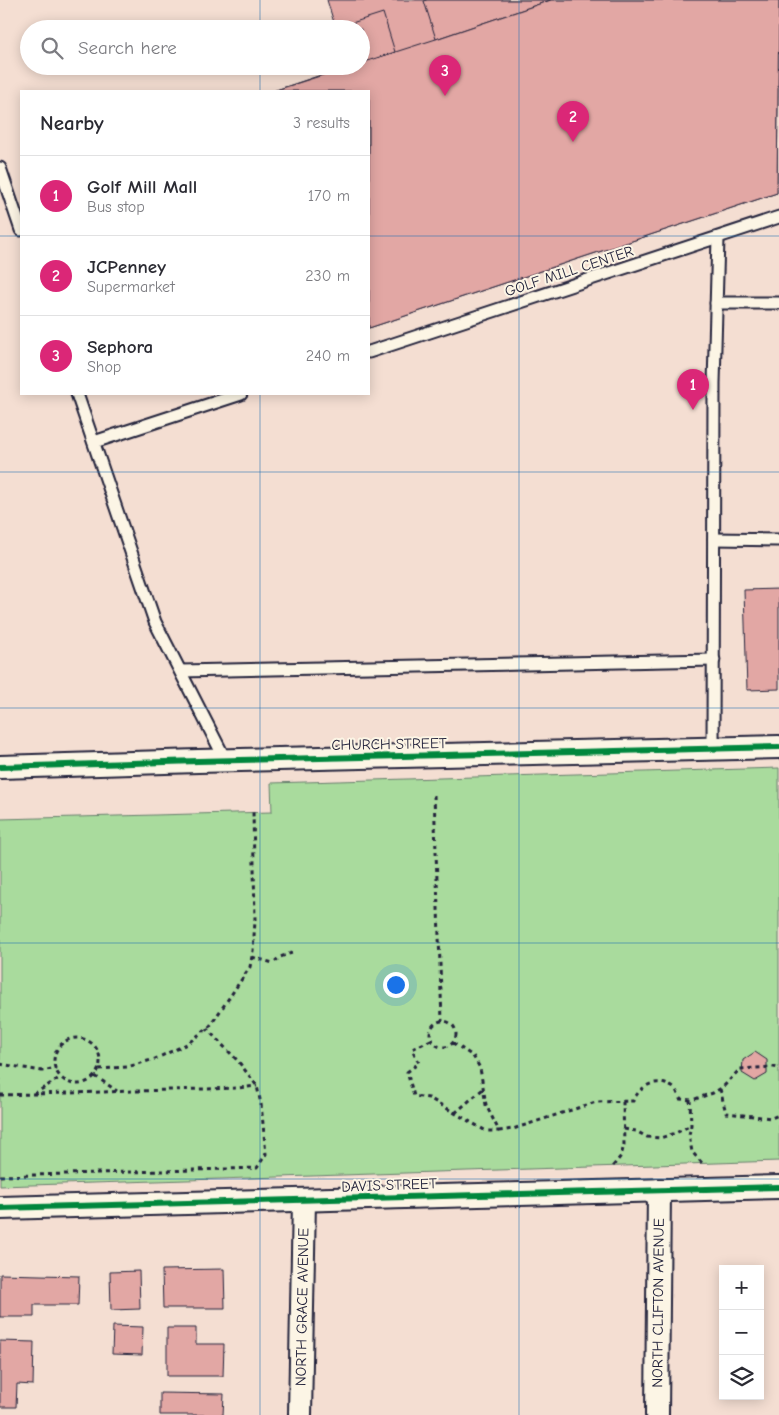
<!DOCTYPE html>
<meta charset="utf-8">
<style>
:root{--surface:#fff;--page:#f7f7f7;--text:#2b2b33;--muted:#7c7c81;--line:#e1e1e2;--accent:#db2777}
body{margin:0;font-family:"Comic Neue",sans-serif;background:var(--page);color:var(--text)}
.controls{position:absolute;right:15px;bottom:15px;display:grid;overflow:hidden;border-radius:0px;box-shadow:0 2px 12px #0003}
.controls button{width:45px;height:45px;display:grid;place-items:center;padding:0;border:0;border-bottom:1px solid var(--line);background:var(--surface);color:var(--text);font:25px sans-serif}
.you{position:absolute;left:395px;top:984px;width:18px;height:18px;margin:-12px;border:4px solid #fff;border-radius:50%;background:#1a73e8;box-shadow:0 0 0 8px #1a73e833}
.badge{display:grid;place-items:center;width:32px;height:32px;border-radius:50%;background:var(--accent);color:#fff;font-size:16px;font-weight:700}
.pin{position:absolute;translate:-50% -41px;filter:drop-shadow(0 1px 2px #0008)}
.pin::after{content:'';position:absolute;top:26px;width:18px;height:15px;background:inherit;clip-path:polygon(0 0,100% 0,50% 100%)}
.list{margin:0;padding:0;list-style:none}
h2{display:flex;justify-content:space-between;align-items:center;height:65px;margin:0;padding:0 20px;font-size:21px}
h2 small{font-size:16px;font-weight:400;color:var(--muted)}
.list li{display:grid;grid-template-columns:32px 1fr auto;gap:15px;align-items:center;box-sizing:border-box;height:80px;padding:0 20px;border-top:1px solid var(--line)}
.list b{display:block;font-size:19px;white-space:nowrap}
.list p{margin:0;font-size:16px;white-space:nowrap;color:var(--muted)}
.list em{font-size:16px;font-style:normal;color:var(--muted)}
.icon{flex:none;width:28px;height:28px;fill:none;stroke:currentColor;stroke-width:2;stroke-linecap:round;stroke-linejoin:round}
.map{position:relative;flex:none;width:779px;height:1415px;overflow:hidden}
.search{position:absolute;background:var(--surface);box-shadow:0 2px 12px #0003;left:20px;top:20px;width:350px;height:55px;display:flex;align-items:center;gap:12px;box-sizing:border-box;padding:0 18px;border-radius:28px;color:var(--muted);font-size:19px}
.panel{position:absolute;background:var(--surface);box-shadow:0 2px 12px #0003;left:20px;top:90px;width:350px;height:305px;border-radius:0px}
.map>svg:first-child{display:block}
.green{fill:#a9db9d;stroke:#667e6c}
.building{fill:#e2a7a4;stroke:#22223b}
.lines{fill:none;stroke-linecap:round;stroke-linejoin:round}
.service-casing{stroke:#22223b;stroke-width:15}
.minor-casing{stroke:#22223b;stroke-width:26}
.path{stroke:#22223b;stroke-width:3;stroke-dasharray:4 4;stroke-linecap:butt}
.service{stroke:#fcf5e5;stroke-width:11}
.minor{stroke:#fcf5e5;stroke-width:22}
.cycleway-casing{stroke:#fcf5e5;stroke-width:9}
.cycleway{stroke:#00873e;stroke-width:6}
.grid{fill:none;stroke:#1f6fb2;stroke-width:1;stroke-opacity:0.55}
.labels{text-anchor:middle;stroke-width:4;stroke-linejoin:round;paint-order:stroke}
.street-label{font-size:15px;fill:#22223b;stroke:#fcf5e5}
</style>
<div class="map">
<svg width="779" height="1415" viewBox="0 0 779 1415">
<rect width="100%" height="100%" fill="#f4ded2"/>
<filter id="ink" filterUnits="userSpaceOnUse"><feTurbulence type="fractalNoise" baseFrequency=".02" numOctaves="2"/><feDisplacementMap in="SourceGraphic" scale="10" xChannelSelector="R" yChannelSelector="G"/><feConvolveMatrix kernelMatrix="1 2 1 2 8 2 1 2 1" color-interpolation-filters="sRGB"/></filter>
<g filter="url(#ink)">
<polygon class="green" points="779,768 779,1161 0,1186 0,819 272,812 271,783"/>
<g class="building">
<polygon points="327,0 779,0 777,193 369,328 369,91 273,91 348,66 361,66 361,29 336,29"/>
<polygon points="427,0 551,0 436,39 424,1"/>
<polygon points="551,0 779,0 777,193 369,328 369,91 273,91 351,66 361,66 361,63 436,39"/>
<polygon points="383,13 395,52 361,63 361,29 336,28"/>
<polygon points="779,589 779,689 747,690 744,590"/>
<polygon points="755,1052 767,1060 767,1074 755,1081 742,1073 743,1060"/>
<polygon points="224,1269 225,1308 163,1308 162,1270"/>
<polygon points="139,1271 140,1309 111,1310 110,1272"/>
<polygon points="0,1274 79,1276 78,1305 34,1305 34,1317 0,1317"/>
<polygon points="113,1326 143,1327 142,1355 112,1354"/>
<polygon points="167,1328 196,1328 196,1344 224,1344 223,1376 167,1376"/>
<polygon points="0,1341 34,1342 33,1385 17,1384 16,1407 0,1407"/>
<polygon points="160,1393 224,1394 223,1415 160,1415"/>
</g>
<g class="lines">
<g class="service-casing">
<g id="service">
<polyline points="0,168 21,230"/>
<polyline points="716,303 779,303"/>
<polyline points="369,352 779,217"/>
<polyline points="77,394 155,622 226,761"/>
<polyline points="94,442 241,394"/>
<polyline points="714,539 779,540"/>
<polyline points="181,671 714,660"/>
<polyline points="713,749 714,383 718,238"/>
</g>
</g>
<g class="minor-casing">
<g id="minor">
<polyline points="0,767 198,761 779,747"/>
<polyline points="0,1208 779,1187"/>
<path id="s1" d="M300,1415L304,1200"/>
<path id="s2" d="M657,1415L659,1190"/>
</g>
</g>
<g class="path">
<polyline points="434,795 442,1021"/>
<polyline points="252,957 273,963 280,957 292,953"/>
<circle cx="443" cy="1034" r="13"/>
<circle cx="77" cy="1061" r="23"/>
<polyline points="431,1040 412,1049 419,1063 407,1072 414,1096 429,1098 486,1131 499,1131"/>
<path d="M453,1043L473,1056L480,1068L486,1105L499,1131L513,1129L596,1102L633,1101C639,1088 653,1078 668,1085C670,1086 673,1087 675,1089C677,1091 679,1097 680,1099L692,1100L713,1093L723,1087L740,1069L774,1067L779,1068"/>
<polyline points="0,1064 42,1071 56,1068"/>
<polyline points="99,1069 127,1067 155,1059 187,1044 210,1026 250,967 253,951 255,921 253,810"/>
<polyline points="95,1076 117,1091"/>
<polyline points="720,1089 726,1113 771,1118 779,1115"/>
<polyline points="34,1094 61,1077"/>
<polyline points="0,1095 238,1088 257,1086"/>
<polyline points="690,1099 691,1125 689,1135 692,1152 703,1164"/>
<polyline points="455,1113 483,1089"/>
<polyline points="624,1129 636,1131 647,1137 660,1138 676,1133 691,1125"/>
<polyline points="613,1166 621,1156 624,1145 623,1102"/>
<polyline points="0,1176 257,1168 266,1154 261,1104 257,1086 238,1061 207,1029"/>
</g>
<use href="#service" class="service"/>
<use href="#minor" class="minor"/>
<g class="cycleway-casing">
<g id="cycleway">
<polyline points="0,767 198,761 779,747"/>
<polyline points="0,1208 779,1187"/>
</g>
</g>
<use href="#cycleway" class="cycleway"/>
</g>
</g>
<path class="grid" d="M260,0V29M519,0V1415M260,66V91M0,236H21M369,236H779M260,394V1415M0,472H779M0,708H779M0,943H779M0,1179H779"/>
<g class="labels">
<g class="street-label">
<text transform="translate(569 271) rotate(-18)" y="5">GOLF MILL CENTER</text>
<text transform="translate(389 744) rotate(-1)" y="5">CHURCH STREET</text>
<text transform="translate(389 1185) rotate(-2)" y="5">DAVIS STREET</text>
<text dy="5" stroke="none"><textPath href="#s2" startOffset="112">NORTH CLIFTON AVENUE</textPath></text>
<text dy="5" stroke="none"><textPath href="#s1" startOffset="108">NORTH GRACE AVENUE</textPath></text>
</g>
</g>
</svg>
<div class="controls">
<button>+</button>
<button>−</button>
<button><svg class="icon" aria-label="layers" viewBox="0 0 24 24"><path d="M12 4l9 5-9 5-9-5zM3 14l9 5 9-5"/></svg></button>
</div>
<div class="you"></div>
<div class="pin badge" style="left:693px;top:410px">1</div>
<div class="pin badge" style="left:573px;top:142px">2</div>
<div class="pin badge" style="left:445px;top:96px">3</div>
<div class="search"><svg class="icon" aria-label="search" viewBox="0 0 24 24"><circle cx="10" cy="10" r="6"/><path d="M15 15l6 6"/></svg>Search here</div>
<section class="panel">
<h2>Nearby<small>3 results</small></h2>
<ul class="list">
<li><span class="badge">1</span><div><b>Golf Mill Mall</b><p>Bus stop</p></div><em>170 m</em></li>
<li><span class="badge">2</span><div><b>JCPenney</b><p>Supermarket</p></div><em>230 m</em></li>
<li><span class="badge">3</span><div><b>Sephora</b><p>Shop</p></div><em>240 m</em></li>
</ul>
</section>
</div>
